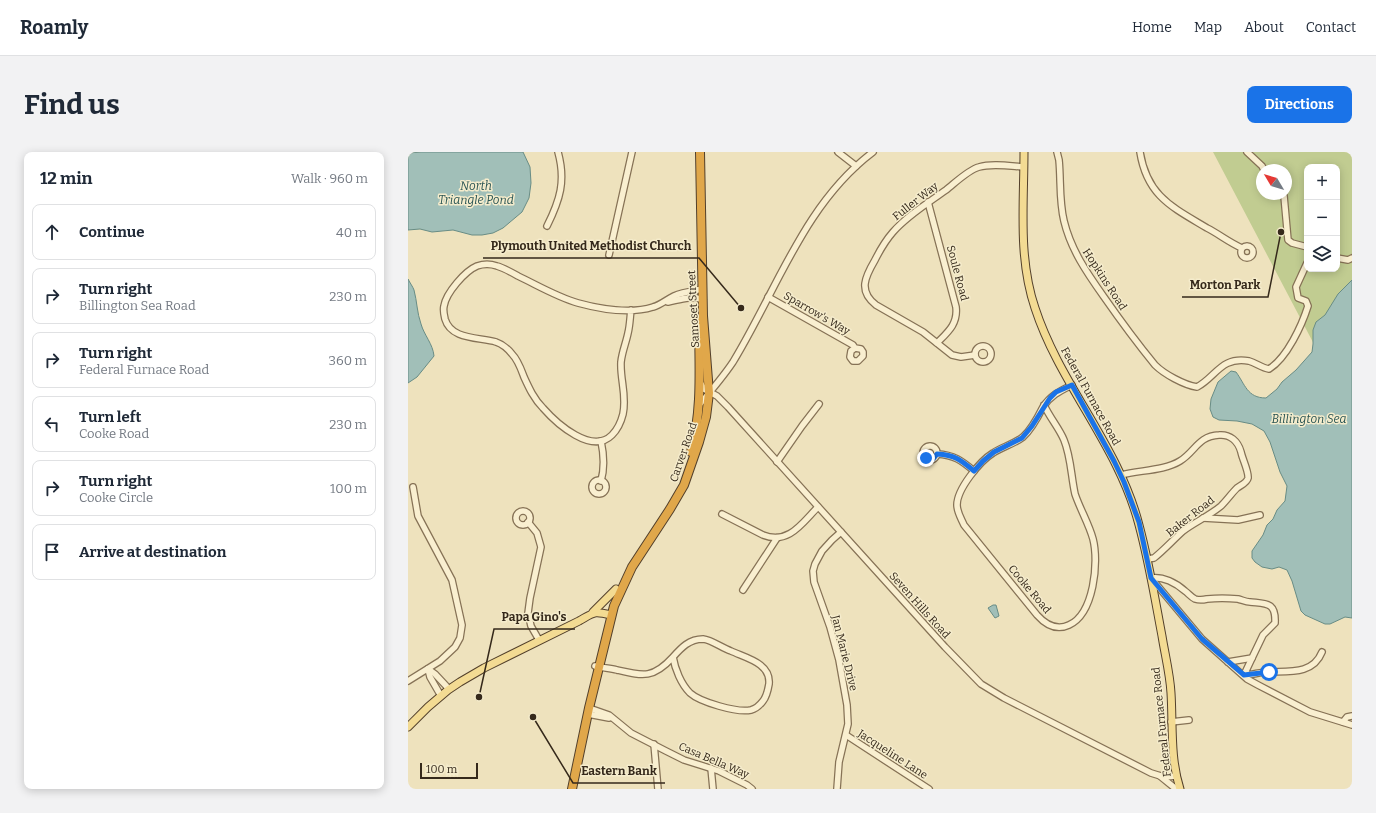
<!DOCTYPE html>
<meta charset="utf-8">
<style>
:root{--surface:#fff;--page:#f2f2f3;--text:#1f2937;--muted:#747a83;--line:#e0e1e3;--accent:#1a73e8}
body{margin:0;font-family:Bitter,serif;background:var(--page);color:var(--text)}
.controls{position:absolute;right:12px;top:12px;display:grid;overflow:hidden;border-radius:8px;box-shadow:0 2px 10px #0003}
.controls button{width:36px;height:36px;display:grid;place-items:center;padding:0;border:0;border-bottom:1px solid var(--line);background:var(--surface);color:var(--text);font:20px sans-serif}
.compass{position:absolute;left:848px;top:12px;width:36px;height:36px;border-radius:50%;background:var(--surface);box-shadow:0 2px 10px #0003;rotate:308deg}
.scale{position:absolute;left:12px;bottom:10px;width:58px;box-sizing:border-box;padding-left:4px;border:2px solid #35291b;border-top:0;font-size:11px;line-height:14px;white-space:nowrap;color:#35291b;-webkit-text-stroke:3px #f5eccc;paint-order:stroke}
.stop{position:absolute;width:12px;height:12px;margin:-9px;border:3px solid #1a73e8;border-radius:50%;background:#fff}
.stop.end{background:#1a73e8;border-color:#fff;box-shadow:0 1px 4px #0008}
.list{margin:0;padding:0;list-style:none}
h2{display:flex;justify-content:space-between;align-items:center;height:52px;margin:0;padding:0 16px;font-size:17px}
h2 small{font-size:13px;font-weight:400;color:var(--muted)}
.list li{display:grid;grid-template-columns:26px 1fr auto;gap:12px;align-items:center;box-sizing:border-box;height:56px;margin:0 8px 8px;padding:0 8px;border:1px solid var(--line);border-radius:8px}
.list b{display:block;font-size:15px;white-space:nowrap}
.list p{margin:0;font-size:13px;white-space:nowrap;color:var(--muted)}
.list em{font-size:13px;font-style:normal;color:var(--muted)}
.icon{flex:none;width:22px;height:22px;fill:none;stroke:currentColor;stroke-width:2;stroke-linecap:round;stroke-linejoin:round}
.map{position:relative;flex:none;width:944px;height:637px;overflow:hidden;border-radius:8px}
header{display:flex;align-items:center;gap:24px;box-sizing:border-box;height:56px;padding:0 20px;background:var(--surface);border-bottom:1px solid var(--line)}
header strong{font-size:19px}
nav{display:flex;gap:22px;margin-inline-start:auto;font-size:14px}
.intro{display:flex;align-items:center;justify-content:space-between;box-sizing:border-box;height:96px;padding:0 24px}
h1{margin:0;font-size:28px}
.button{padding:10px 18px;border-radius:8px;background:var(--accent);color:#fff;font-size:14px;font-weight:700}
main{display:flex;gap:24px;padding:0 24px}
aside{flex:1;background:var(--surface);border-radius:8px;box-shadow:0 2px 10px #0003}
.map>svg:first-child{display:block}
.green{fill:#c1cc91;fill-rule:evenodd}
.water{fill:#a1bfb8;stroke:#688c85}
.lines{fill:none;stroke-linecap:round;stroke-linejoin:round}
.minor-casing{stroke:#867256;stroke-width:8}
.major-casing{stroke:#53402b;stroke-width:9}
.highway-casing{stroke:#53402b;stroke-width:10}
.minor{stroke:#f9efd0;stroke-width:5.5}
.major{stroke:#f3db93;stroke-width:7}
.highway{stroke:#e0a74a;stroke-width:8}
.route{stroke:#1a73e8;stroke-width:5}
.labels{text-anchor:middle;stroke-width:3;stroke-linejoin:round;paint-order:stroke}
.street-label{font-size:11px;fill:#35291b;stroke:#f5eccc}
.water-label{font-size:12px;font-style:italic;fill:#2a5554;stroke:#f5eccc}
.leader{fill:none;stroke:#35291b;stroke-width:1.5}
.callout-dot{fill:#35291b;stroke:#f5eccc;stroke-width:1.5}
.callout-label{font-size:12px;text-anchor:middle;font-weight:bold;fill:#35291b;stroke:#f5eccc;stroke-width:3;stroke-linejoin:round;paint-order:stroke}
</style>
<header>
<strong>Roamly</strong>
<nav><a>Home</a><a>Map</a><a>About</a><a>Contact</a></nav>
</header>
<div class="intro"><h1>Find us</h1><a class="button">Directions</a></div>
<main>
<aside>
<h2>12 min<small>Walk · 960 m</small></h2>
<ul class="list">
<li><svg class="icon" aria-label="ahead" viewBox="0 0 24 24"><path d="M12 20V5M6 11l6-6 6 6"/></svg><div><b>Continue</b></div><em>40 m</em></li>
<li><svg class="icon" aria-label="right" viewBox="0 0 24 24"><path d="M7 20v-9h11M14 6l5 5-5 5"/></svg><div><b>Turn right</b><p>Billington Sea Road</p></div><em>230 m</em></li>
<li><svg class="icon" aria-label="right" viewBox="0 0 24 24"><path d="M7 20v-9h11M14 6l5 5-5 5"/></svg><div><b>Turn right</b><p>Federal Furnace Road</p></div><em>360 m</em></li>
<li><svg class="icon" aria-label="left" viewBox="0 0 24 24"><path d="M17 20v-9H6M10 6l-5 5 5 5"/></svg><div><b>Turn left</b><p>Cooke Road</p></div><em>230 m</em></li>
<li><svg class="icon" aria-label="right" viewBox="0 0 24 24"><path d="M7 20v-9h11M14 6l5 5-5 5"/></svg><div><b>Turn right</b><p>Cooke Circle</p></div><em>100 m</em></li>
<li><svg class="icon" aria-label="arrive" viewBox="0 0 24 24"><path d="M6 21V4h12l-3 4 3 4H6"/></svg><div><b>Arrive at destination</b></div></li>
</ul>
</aside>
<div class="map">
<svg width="944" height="637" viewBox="0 0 944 637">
<rect width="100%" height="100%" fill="#eee2bd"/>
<path class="green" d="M805,0H944V134L908,196ZM899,15H929V117H899ZM854,18H878V42H854Z"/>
<g class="water">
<polygon points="13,0 115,0 122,15 123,31 121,46 114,60 95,76 85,81 74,83 64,83 45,78 24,80 12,77 0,78 0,1"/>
<path d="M0,127C2,131 5,135 6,138C9,149 9,161 13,172C16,183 25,192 26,204L9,225L0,231Z"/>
<path d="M944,128V466L937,465L922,472H917L897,463L893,459L884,429L879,418L871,415L864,417L854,415L847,410L844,406V399L855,383L859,373L865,367L869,358L877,349L879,334L872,320L862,290L856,279L844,272L829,269L811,268L805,265L802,257L803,247L810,230L823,219L828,220C837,232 839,246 858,246L869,237L874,230L888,218L904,200L905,192V178L908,170L917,163L930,142Z"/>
<polygon points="585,453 588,453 591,464 587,466 580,456"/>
</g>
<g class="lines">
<g class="minor-casing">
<g id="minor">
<polyline points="430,0 448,14"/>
<path d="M649,0L651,8C653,28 651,49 656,69C663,98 679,121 696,145C712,168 729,191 747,213C756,222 776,233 789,235C808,225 813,204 841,209C848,211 854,216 861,217C879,206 894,173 900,154L898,149L890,146L888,135L899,111"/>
<path d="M732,0C739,44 764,55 799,76C811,82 822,91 834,96"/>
<polyline points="839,0 854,14 856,18"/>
<polyline points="874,42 876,44 880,88 884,91 899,95"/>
<path d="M520,50L548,155C550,172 540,180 529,191"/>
<path d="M139,74C152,48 158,29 150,0"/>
<circle cx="839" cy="100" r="6"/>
<polyline points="201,103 224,0"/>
<polyline points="929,106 940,108 944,106"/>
<polyline points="360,145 445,193 447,196 453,197 455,200 455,204 450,209 445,209 442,205 443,199 447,196"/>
<path d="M260,150C271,148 283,143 295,148"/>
<path d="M223,158C222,165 222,173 220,181C218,191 214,200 213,210C212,228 219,243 215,262C213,270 210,277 204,283C184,303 149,272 135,256C126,247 121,236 116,225C113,217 110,208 104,202C100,197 94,192 88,190C71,185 43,188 37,167C36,163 35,158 36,154C38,141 57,119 69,114C75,112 83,112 89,114C96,116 103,120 110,124C129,133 149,145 170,151C192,157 223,162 245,155C253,153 259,147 266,144C275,140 285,139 295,137"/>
<circle cx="575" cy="202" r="8"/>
<path d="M567,203L553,205L544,203L515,180L468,153C450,139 457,125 467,108C472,98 478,88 485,80C500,63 520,51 538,38C547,31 560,18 571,15C584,11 602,14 616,15"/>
<polyline points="292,230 296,237 309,244 320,255 537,495 573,532 596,546 743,621 756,625 769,624"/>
<path d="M291,253C303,239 315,225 325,210C369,138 396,52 465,0"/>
<path d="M636,253C642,266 651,276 656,288C663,305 663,324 667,342C672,357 681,372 685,387C691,410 686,462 661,473C648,479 637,472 629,463L556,373C553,366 549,360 549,353C549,337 572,309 585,301C594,295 606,292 615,285C624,277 630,265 635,255C643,243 652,239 664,233"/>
<circle cx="522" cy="301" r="7"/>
<path d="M529,302C546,303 553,308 566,319"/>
<polyline points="369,310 394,274 411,252"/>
<path d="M713,323C731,318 756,319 772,309C787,300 790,284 811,283C822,282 830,289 833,300C834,306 841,320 840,326C839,331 833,333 829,336C823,342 819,348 813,354C801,364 787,370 775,379C765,388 756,398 746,406L740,407"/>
<circle cx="191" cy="335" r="7"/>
<path d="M193,329C197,315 196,303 193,289"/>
<circle cx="115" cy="366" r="7"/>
<path d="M314,362L355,383C381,393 394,371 410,355"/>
<polyline points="795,366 830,368 852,363"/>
<polyline points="120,370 129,381 133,395 122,446 120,461 123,474 131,488"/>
<polyline points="743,426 794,487 839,527 850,533 902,560 944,573"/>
<path d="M743,426C755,424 768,431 777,439C780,441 783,445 787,447C790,448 795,448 799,447C809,446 819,446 830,447C834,448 838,450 842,450C859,452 868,450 867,471L855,483L844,506L820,510"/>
<polyline points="335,438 369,386"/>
<path d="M844,506L836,523C844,523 852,520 860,520C880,519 905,523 914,500"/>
<path d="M187,514C194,516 202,516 209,518C235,524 245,527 265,505C267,517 273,532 282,541C292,550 329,561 343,558C347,557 352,553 355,549C359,544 360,538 361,532C363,511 338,506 323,499C314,496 304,488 295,487C281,487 273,496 265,505"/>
<polyline points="20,517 22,525 33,544"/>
<polyline points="20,517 27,522 41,537"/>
<polyline points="0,529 32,509 47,495 52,486 54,473 44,428 10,364 5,335"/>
<polyline points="181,556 201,563 223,581 258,599 276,608 311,619 339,633 344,637"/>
<polyline points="180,562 201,566"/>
<polyline points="763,570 781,568"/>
<polyline points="935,570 939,565 944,564"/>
<polyline points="438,583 521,637"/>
<polyline points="246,592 250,637"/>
<polyline points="303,616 305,637"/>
<polyline points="752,624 768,637"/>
<polyline points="429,637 431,610 440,572 439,553 431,508 422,475 406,430 405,419 407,412 414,399 424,388 433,380"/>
</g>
</g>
<g class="major-casing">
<g id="major">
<path d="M616,0C616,52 610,106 627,156C652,233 711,294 731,373C741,410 747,447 754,484C757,503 762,522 763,541C765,573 762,606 772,637"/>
<polyline points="185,460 208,437"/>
<path d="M0,575L20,555L40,538L52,530L76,516L171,469C187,460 185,459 203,463"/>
</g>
</g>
<g class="highway-casing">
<g id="highway">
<path d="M283,300C295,256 291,212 291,167"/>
<polyline points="164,637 181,556 206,454 224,415 262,357 276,333 291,290 298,265 301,241 295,164 292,0"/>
</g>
</g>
<use href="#minor" class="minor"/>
<use href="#major" class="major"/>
<use href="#highway" class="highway"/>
</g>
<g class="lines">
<path class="route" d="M518,306L525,307L529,302C547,303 553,308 566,319L575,309L586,300L614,286L624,274L642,246L648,240L664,233L706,309L716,330L731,370L743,426L794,487L836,523L861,520"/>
</g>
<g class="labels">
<g class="street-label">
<text transform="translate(507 49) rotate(-38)" y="4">Fuller Way</text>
<text transform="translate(550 121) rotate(75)" y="4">Soule Road</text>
<text transform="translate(697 127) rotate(57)" y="4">Hopkins Road</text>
<text transform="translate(285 157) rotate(-93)" y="4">Samoset Street</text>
<text transform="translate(409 161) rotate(30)" y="4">Sparrow's Way</text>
<text transform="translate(683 244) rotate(61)" y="4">Federal Furnace Road</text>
<text transform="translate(275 300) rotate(-71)" y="4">Carver Road</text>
<text transform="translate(782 364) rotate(-38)" y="4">Baker Road</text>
<text transform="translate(622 437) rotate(50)" y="4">Cooke Road</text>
<text transform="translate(512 453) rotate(48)" y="4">Seven Hills Road</text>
<text transform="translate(437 501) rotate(76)" y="4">Jan Marie Drive</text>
<text transform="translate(753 570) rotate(-96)" y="4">Federal Furnace Road</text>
<text transform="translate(485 602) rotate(33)" y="4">Jacqueline Lane</text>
<text transform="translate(306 608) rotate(23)" y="4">Casa Bella Way</text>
</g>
<g class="water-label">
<text x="68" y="38">North<tspan x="68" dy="14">Triangle Pond</tspan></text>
<text x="901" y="271">Billington Sea</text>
</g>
</g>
<path class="leader" d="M333 156L291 106H75M873 80L860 145H774M71 545L86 477H167M125 565L165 631H257"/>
<g class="callout-dot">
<circle cx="333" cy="156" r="4"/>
<circle cx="873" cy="80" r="4"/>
<circle cx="71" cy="545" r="4"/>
<circle cx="125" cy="565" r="4"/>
</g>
<g class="callout-label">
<text x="183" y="98">Plymouth United Methodist Church</text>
<text x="817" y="137">Morton Park</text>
<text x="126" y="469">Papa Gino's</text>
<text x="211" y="623">Eastern Bank</text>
</g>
</svg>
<div class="controls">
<button>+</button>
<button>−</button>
<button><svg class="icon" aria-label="layers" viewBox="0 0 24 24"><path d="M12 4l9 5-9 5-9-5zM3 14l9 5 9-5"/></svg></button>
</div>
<svg class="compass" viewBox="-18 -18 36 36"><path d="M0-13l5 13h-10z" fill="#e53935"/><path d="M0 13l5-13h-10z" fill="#747a83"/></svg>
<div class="scale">100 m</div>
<div class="stop" style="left:861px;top:520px"></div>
<div class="stop end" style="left:518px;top:306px"></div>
</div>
</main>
